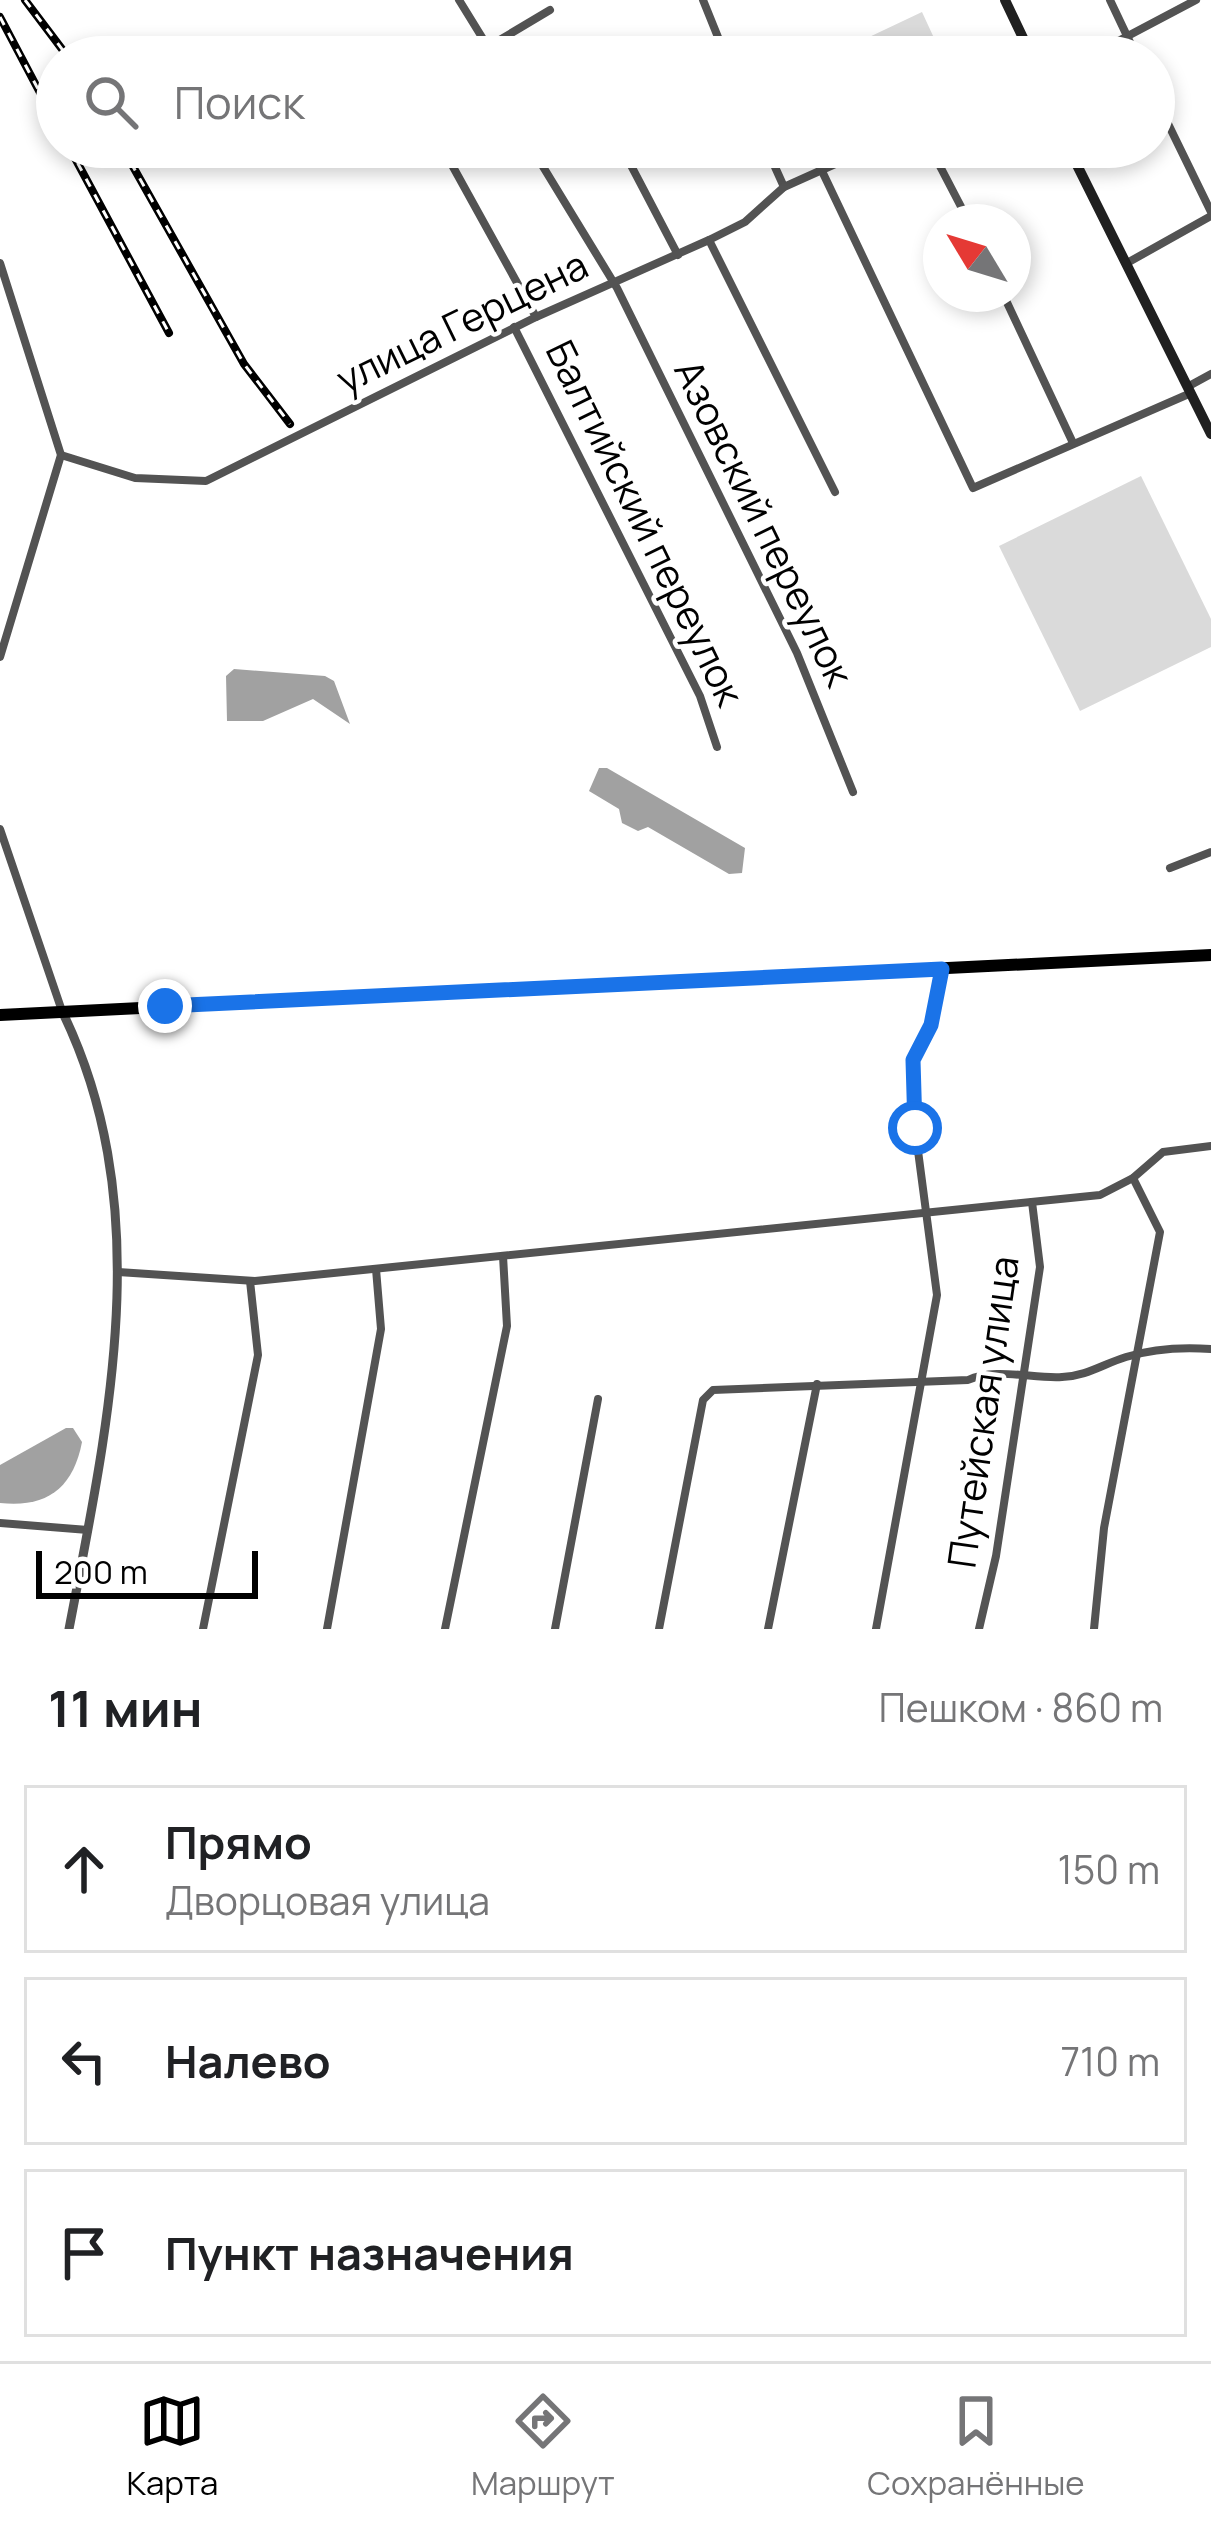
<!DOCTYPE html>
<html lang="ru">
<meta charset="utf-8">
<style>
:root{--surface:#fff;--page:#f2f2f2;--text:#202124;--muted:#757577;--line:#e0e0e0;--accent:#000}
body{margin:0;font-family:Manrope,sans-serif;background:var(--page);color:var(--text)}
.compass{position:absolute;left:923px;top:204px;width:108px;height:108px;border-radius:50%;background:var(--surface);box-shadow:0 6px 18px #0003;rotate:308deg}
.scale{position:absolute;left:36px;bottom:30px;width:222px;box-sizing:border-box;padding-left:12px;border:6px solid #000;border-top:0;font-size:33px;line-height:42px;white-space:nowrap;color:#000;-webkit-text-stroke:9px #fff;paint-order:stroke}
.stop{position:absolute;width:36px;height:36px;margin:-27px;border:9px solid #1a73e8;border-radius:50%;background:#fff}
.stop.end{background:#1a73e8;border-color:#fff;box-shadow:0 3px 12px #0008}
.list{margin:0;padding:0;list-style:none}
h2{display:flex;justify-content:space-between;align-items:center;height:156px;margin:0;padding:0 48px;font-size:51px}
h2 small{font-size:39px;font-weight:400;color:var(--muted)}
.list li{display:grid;grid-template-columns:78px 1fr auto;gap:36px;align-items:center;box-sizing:border-box;height:168px;margin:0 24px 24px;padding:0 24px;border:3px solid var(--line);border-radius:0px}
.list b{display:block;font-size:45px;white-space:nowrap}
.list p{margin:0;font-size:39px;white-space:nowrap;color:var(--muted)}
.list em{font-size:39px;font-style:normal;color:var(--muted)}
.icon{flex:none;width:66px;height:66px;fill:none;stroke:currentColor;stroke-width:2;stroke-linecap:round;stroke-linejoin:round}
.map{position:relative;flex:none;width:1211px;height:1629px;overflow:hidden}
.search{position:absolute;background:var(--surface);box-shadow:0 6px 18px #0003;left:36px;right:36px;top:36px;height:132px;display:flex;align-items:center;gap:30px;box-sizing:border-box;padding:0 42px;border-radius:66px;color:var(--muted);font-size:45px}
.sheet{height:732px;background:var(--surface)}
nav{display:flex;justify-content:space-around;align-items:center;box-sizing:border-box;height:168px;border-top:3px solid var(--line);background:var(--surface);font-size:33px;color:var(--muted)}
nav a{display:grid;justify-items:center;gap:6px}
nav .on{color:var(--accent)}
.map>svg:first-child{display:block}
.green{fill:#dadada}
.water{fill:#a1a1a1}
.lines{fill:none;stroke-linecap:round;stroke-linejoin:round}
.minor{stroke:#535353;stroke-width:8}
.tertiary{stroke:#535353;stroke-width:9}
.secondary{stroke:#202020;stroke-width:10}
.primary{stroke:#000;stroke-width:12}
.rail-casing{stroke:#000;stroke-width:8}
.rail{stroke:#fff;stroke-width:3;stroke-dasharray:9;stroke-linecap:butt}
.route{stroke:#1a73e8;stroke-width:15}
.labels{text-anchor:middle;stroke-width:9;stroke-linejoin:round;paint-order:stroke}
.street-label{font-size:39px;fill:#000;stroke:#fff}
</style>
<div class="map">
<svg width="1211" height="1629" viewBox="0 0 1211 1629">
<rect width="100%" height="100%" fill="#fff"/>
<g class="green">
<polygon points="922,12 940,51 927,57 831,57 855,43 859,50 868,47 865,39"/>
<polygon points="1141,476 1211,619 1211,647 1080,711 999,546"/>
</g>
<g class="water">
<polygon points="234,669 325,676 334,681 350,724 313,699 263,721 227,721 226,676"/>
<polygon points="599,768 607,768 745,848 742,873 729,874 648,827 638,831 622,823 619,809 589,791"/>
<path d="M66,1428H73L82,1442C73,1489 46,1508 0,1503V1465Z"/>
</g>
<g class="lines">
<g class="minor">
<polyline points="459,0 488,47"/>
<polyline points="703,0 726,57"/>
<polyline points="1110,0 1137,57"/>
<polyline points="471,57 550,10"/>
<polyline points="1088,57 1196,0"/>
<polyline points="1154,95 1211,212"/>
<polyline points="442,147 536,317"/>
<polyline points="531,147 617,288 797,653 853,792"/>
<polyline points="766,147 784,187"/>
<polyline points="930,147 969,222"/>
<polyline points="625,154 678,255"/>
<polyline points="821,169 973,488 1191,393"/>
<polyline points="709,240 835,492"/>
<polyline points="0,263 61,455 0,657"/>
<polyline points="1127,263 1211,216"/>
<polyline points="1003,294 1073,443"/>
<polyline points="514,327 700,696 717,747"/>
<polyline points="1189,386 1211,374"/>
<polyline points="61,455 135,478 206,481 536,317 709,240 745,222 784,187 873,147"/>
<polyline points="0,829 62,1011"/>
<polyline points="1170,868 1211,852"/>
<polyline points="118,1272 255,1281 1100,1195 1133,1178 1163,1152 1211,1146"/>
<polyline points="0,1523 88,1530"/>
<polyline points="203,1629 258,1355 250,1281"/>
<polyline points="327,1629 381,1329 376,1269"/>
<polyline points="445,1629 507,1326 503,1256"/>
<polyline points="555,1629 598,1399"/>
<path d="M659,1629L703,1400L713,1390L968,1380C995,1367 1033,1379 1062,1377C1087,1376 1103,1364 1126,1357C1152,1349 1183,1347 1211,1349"/>
<polyline points="768,1629 817,1384"/>
<polyline points="876,1629 937,1295 915,1128 913,1060 931,1025 942,969"/>
<polyline points="979,1629 996,1556 1040,1267 1032,1202"/>
<polyline points="1094,1629 1104,1528 1160,1232 1133,1178"/>
</g>
<path class="tertiary" d="M62,1011C158,1208 108,1424 69,1629"/>
<g class="secondary">
<polyline points="1005,0 1032,57"/>
<polyline points="1068,147 1211,434"/>
</g>
<polyline class="primary" points="0,1015 1211,955"/>
<g class="rail-casing">
<g id="rail">
<polyline points="25,0 68,57"/>
<polyline points="0,17 57,125"/>
<polyline points="69,147 169,333"/>
<polyline points="122,147 244,364 290,424"/>
</g>
</g>
<use href="#rail" class="rail"/>
</g>
<g class="lines">
<polyline class="route" points="165,1006 942,969 931,1025 913,1060 915,1128"/>
</g>
<g class="labels">
<g class="street-label">
<text transform="translate(462 322) rotate(-26)" y="14">улица Герцена</text>
<text transform="translate(645 523) rotate(64)" y="14">Балтийский переулок</text>
<text transform="translate(764 523) rotate(64)" y="14">Азовский переулок</text>
<text transform="translate(983 1412) rotate(-82)" y="14">Путейская улица</text>
</g>
</g>
</svg>
<svg class="compass" viewBox="-18 -18 36 36"><path d="M0-13l5 13h-10z" fill="#e53935"/><path d="M0 13l5-13h-10z" fill="#757577"/></svg>
<div class="scale">200 m</div>
<div class="stop" style="left:915px;top:1128px"></div>
<div class="stop end" style="left:165px;top:1006px"></div>
<div class="search"><svg class="icon" aria-label="search" viewBox="0 0 24 24"><circle cx="10" cy="10" r="6"/><path d="M15 15l6 6"/></svg>Поиск</div>
</div>
<section class="sheet">
<h2>11 мин<small>Пешком · 860 m</small></h2>
<ul class="list">
<li><svg class="icon" aria-label="ahead" viewBox="0 0 24 24"><path d="M12 20V5M6 11l6-6 6 6"/></svg><div><b>Прямо</b><p>Дворцовая улица</p></div><em>150 m</em></li>
<li><svg class="icon" aria-label="left" viewBox="0 0 24 24"><path d="M17 20v-9H6M10 6l-5 5 5 5"/></svg><div><b>Налево</b></div><em>710 m</em></li>
<li><svg class="icon" aria-label="arrive" viewBox="0 0 24 24"><path d="M6 21V4h12l-3 4 3 4H6"/></svg><div><b>Пункт назначения</b></div></li>
</ul>
</section>
<nav>
<a class="on"><svg class="icon" aria-label="map" viewBox="0 0 24 24"><path d="M3 6l6-2 6 2 6-2v14l-6 2-6-2-6 2zM9 4v14M15 6v14"/></svg>Карта</a>
<a><svg class="icon" aria-label="directions" viewBox="0 0 24 24"><path d="M12 3l9 9-9 9-9-9zM9 14v-3h6M13 9l2 2-2 2"/></svg>Маршрут</a>
<a><svg class="icon" aria-label="saved" viewBox="0 0 24 24"><path d="M7 4h10v16l-5-4-5 4z"/></svg>Сохранённые</a>
</nav>
